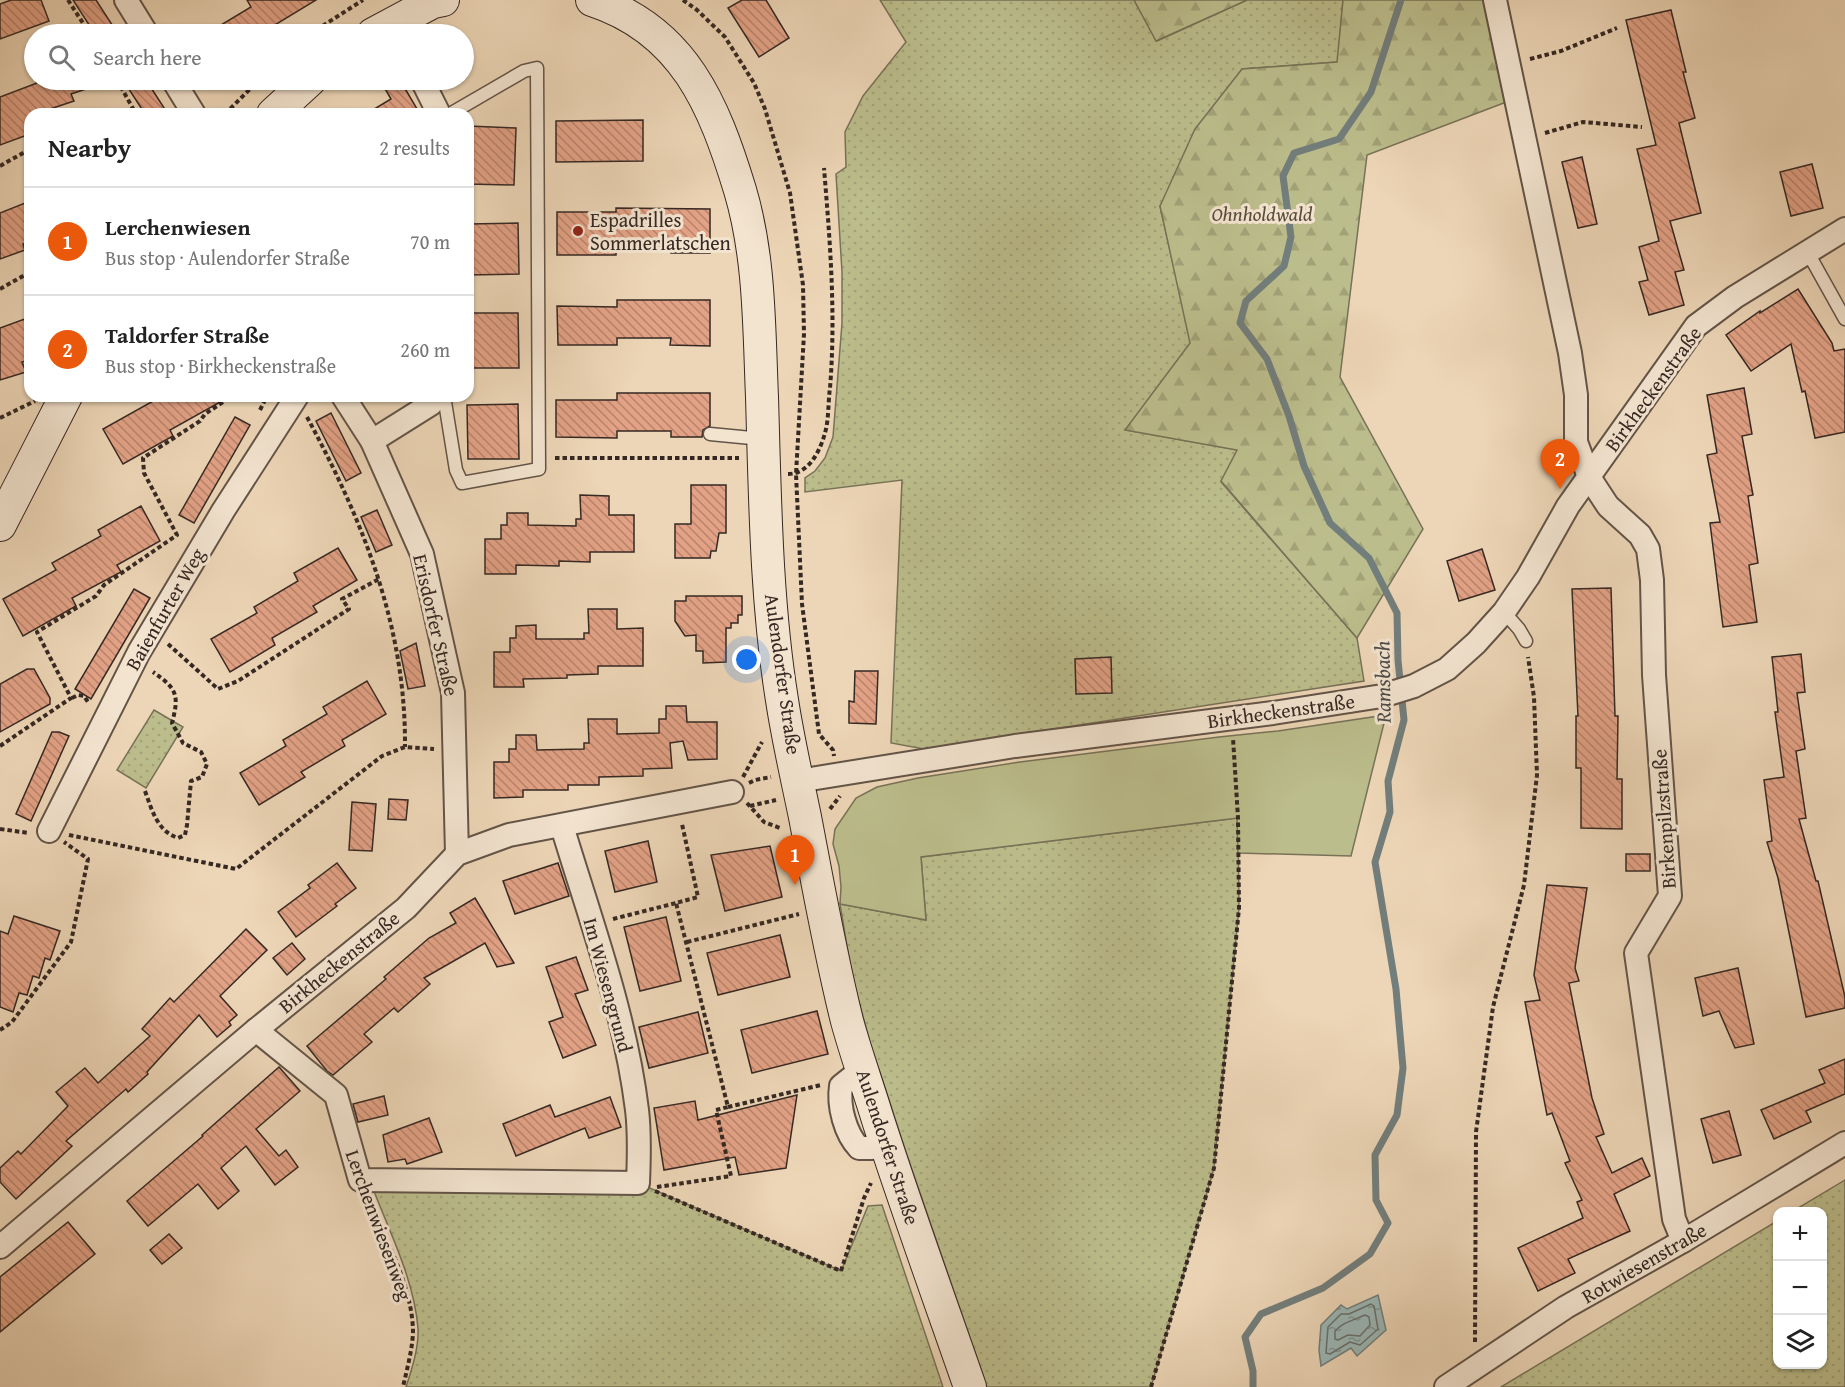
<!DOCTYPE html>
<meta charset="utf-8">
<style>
:root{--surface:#fff;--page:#f2f2f2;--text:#222;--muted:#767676;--line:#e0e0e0;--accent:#ea580c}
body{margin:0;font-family:"Gentium Book Plus",serif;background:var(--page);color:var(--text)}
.controls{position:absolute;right:18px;bottom:18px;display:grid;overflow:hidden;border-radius:12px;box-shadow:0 2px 4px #0004}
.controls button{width:54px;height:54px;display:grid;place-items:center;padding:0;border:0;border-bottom:2px solid var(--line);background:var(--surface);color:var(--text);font:30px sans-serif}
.you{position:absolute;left:747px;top:660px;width:21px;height:21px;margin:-15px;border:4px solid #fff;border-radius:50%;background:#1a73e8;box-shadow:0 0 0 9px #1a73e833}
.badge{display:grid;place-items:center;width:39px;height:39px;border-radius:50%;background:var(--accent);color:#fff;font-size:20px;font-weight:700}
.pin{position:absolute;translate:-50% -50px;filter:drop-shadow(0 2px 3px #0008)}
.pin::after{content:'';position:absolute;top:32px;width:21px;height:18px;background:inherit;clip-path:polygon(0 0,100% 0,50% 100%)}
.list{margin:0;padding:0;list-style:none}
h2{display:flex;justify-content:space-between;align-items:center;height:78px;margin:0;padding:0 24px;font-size:26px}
h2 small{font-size:20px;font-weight:400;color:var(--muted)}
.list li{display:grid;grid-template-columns:39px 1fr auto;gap:18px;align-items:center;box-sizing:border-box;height:108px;padding:0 24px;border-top:2px solid var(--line)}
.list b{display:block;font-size:22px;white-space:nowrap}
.list p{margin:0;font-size:20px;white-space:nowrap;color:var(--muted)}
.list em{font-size:20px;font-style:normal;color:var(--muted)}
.icon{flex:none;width:33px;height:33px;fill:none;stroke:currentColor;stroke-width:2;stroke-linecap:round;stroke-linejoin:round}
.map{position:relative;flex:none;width:1845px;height:1387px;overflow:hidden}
.search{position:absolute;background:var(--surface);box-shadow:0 2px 4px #0004;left:24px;top:24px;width:450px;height:66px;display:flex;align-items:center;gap:15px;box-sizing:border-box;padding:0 21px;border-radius:33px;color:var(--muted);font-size:22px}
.panel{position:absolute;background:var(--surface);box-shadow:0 2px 4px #0004;left:24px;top:108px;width:450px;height:294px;border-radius:18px}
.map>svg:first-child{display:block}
.grass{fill:url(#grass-dots);stroke:#787258;stroke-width:1.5}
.forest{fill:url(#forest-firs);stroke:#787258;stroke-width:1.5}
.garden{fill:#bcbd8c;stroke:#787258;stroke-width:1.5}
.water{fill:url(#water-ripples);stroke:#727e7c;stroke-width:1.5}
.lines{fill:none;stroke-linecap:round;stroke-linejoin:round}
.shore{stroke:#68706d;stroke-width:1.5}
.stream{stroke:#727e7c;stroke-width:7}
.building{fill:url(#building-back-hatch);stroke:#352823;stroke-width:1.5}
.service-casing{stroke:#635448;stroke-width:15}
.minor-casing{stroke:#635448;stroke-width:26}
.secondary-casing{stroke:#352823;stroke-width:34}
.path{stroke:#352823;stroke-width:4;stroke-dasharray:4.5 3;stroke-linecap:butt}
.service{stroke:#f3e4d0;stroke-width:12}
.minor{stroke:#f3e4d0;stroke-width:22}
.secondary{stroke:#f3e4d0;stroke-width:32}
.poi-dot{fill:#8f2418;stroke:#f3e4d0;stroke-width:2}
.labels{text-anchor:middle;stroke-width:6;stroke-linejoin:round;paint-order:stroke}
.park-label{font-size:20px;font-style:italic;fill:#574d3d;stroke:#f3e4d0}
.poi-label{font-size:20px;fill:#352823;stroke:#f3e4d0;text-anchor:start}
.street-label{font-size:20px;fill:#352823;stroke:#f3e4d0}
.water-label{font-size:21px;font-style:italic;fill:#4e4c48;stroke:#f3e4d0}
</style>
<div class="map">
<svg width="1845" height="1387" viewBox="0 0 1845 1387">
<defs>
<pattern id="grass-dots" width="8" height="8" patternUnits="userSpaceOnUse" patternTransform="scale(1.5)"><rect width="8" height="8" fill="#bcbd8c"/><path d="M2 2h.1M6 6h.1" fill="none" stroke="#a2a278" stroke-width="1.8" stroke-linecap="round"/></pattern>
<pattern id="forest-firs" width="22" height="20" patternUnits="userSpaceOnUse" patternTransform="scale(1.5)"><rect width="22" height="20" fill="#bcbd8c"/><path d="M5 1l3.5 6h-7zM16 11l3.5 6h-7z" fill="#a2a278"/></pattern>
<pattern id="water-ripples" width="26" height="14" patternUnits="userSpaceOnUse" patternTransform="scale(1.5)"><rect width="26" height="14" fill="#9bb7b7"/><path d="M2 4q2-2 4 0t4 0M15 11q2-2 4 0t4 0" fill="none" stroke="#7f9594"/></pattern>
<pattern id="building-back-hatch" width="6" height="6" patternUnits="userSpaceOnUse" patternTransform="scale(1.5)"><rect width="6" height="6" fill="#e3a286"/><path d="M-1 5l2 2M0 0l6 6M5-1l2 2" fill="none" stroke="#b9846d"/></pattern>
</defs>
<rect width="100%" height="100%" fill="#edd6b7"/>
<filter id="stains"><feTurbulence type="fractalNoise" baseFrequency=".00333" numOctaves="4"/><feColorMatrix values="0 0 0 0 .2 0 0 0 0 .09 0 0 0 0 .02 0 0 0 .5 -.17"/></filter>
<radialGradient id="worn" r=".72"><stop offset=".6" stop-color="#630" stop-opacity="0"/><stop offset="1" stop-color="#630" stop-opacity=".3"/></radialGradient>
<g class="grass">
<polygon points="880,0 1134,0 1157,41 1247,0 1343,0 1338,62 1242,69 1160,206 1191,344 1126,430 1238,450 1221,482 1357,638 1364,681 924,749 891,743 902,480 805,492 805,478 815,471 825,458 833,437 842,323 842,272 836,174 846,167 845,132 863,96 906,42"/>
<polygon points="154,710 183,727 146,788 117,770"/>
<polygon points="1238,818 1239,908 1214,1168 1151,1387 987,1387 907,1155 870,1042 852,976 840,904 926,920 921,857"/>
<polygon points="1845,1180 1845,1387 1501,1387 1777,1221 1778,1364 1822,1364 1822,1212 1793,1211"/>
<path d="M638,1183L841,1271L868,1206L882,1205L943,1387H406C412,1369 419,1347 418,1328C414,1279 389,1231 372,1186Z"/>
</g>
<g class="forest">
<polygon points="1134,0 1247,0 1156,41"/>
<polygon points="1343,0 1486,0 1509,101 1367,155 1340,377 1423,529 1357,638 1221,481 1237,450 1125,430 1190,343 1160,206 1195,129 1242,69 1337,62"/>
</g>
<polygon class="garden" points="1386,715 1351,856 1238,853 1237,818 921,857 926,920 840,904 841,887 839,866 833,844 835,829 856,798 877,787 918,778 1020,762 1219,737 1278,731"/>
<polygon class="water" points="1378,1295 1386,1330 1357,1356 1351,1348 1321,1366 1319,1350 1321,1325 1341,1305 1347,1309"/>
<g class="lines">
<g class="shore">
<polygon points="1371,1304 1374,1306 1378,1329 1360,1345 1350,1342 1330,1354 1326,1353 1328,1327 1341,1314 1349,1314"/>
<path d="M1365,1315L1369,1317L1370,1325L1360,1336L1348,1335L1338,1340L1335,1339V1331C1343,1322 1354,1320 1365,1315Z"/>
</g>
<polyline class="stream" points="1253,1387 1253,1371 1245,1337 1261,1314 1323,1288 1370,1254 1388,1223 1376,1200 1375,1155 1397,1115 1403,1068 1396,989 1375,862 1390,812 1388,781 1404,720 1398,660 1397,613 1369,558 1330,523 1304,466 1289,416 1267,359 1240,323 1246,301 1284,266 1291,237 1283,176 1294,153 1339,139 1371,92 1401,0"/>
</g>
<g class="building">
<polygon points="11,0 41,0 49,21 0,39 0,4"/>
<polygon points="73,0 96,0 118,34 95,34"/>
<polygon points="247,0 316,0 260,34 206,34 251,7"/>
<polygon points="742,0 766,0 789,38 759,57 728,8"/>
<polygon points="1671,10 1686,72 1683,72 1695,118 1679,123 1701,213 1670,221 1684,270 1675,272 1684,305 1649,315 1639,282 1648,280 1639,247 1659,241 1637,149 1656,145 1626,20"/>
<polygon points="36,80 106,80 107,82 71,94 74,101 47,110 48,114 30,114 30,134 0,145 0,97 37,83"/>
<polygon points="123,80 146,80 168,114 145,114"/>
<polygon points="380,80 400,80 420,114 366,114 391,99"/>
<polygon points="643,120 643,161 556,162 556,121"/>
<polygon points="468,126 516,128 514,185 468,184"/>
<polygon points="1582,157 1597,224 1578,228 1562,162"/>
<polygon points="1812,164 1823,208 1791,216 1780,172"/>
<polygon points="30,201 30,242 23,244 25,250 0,259 0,213"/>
<polygon points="616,208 710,209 710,253 671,253 671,247 616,247 616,255 557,255 557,212 616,212"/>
<polygon points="518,223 519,274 468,275 468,224"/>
<polygon points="1798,289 1832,343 1834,351 1845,349 1845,432 1815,438 1805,391 1802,392 1791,344 1751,371 1726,335 1760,311 1760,313"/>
<polygon points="617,300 710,300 710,346 670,345 671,338 617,338 617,345 558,345 557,306 617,307"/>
<polygon points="468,313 518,313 519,368 468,368"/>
<polygon points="30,317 30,360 22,362 26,372 0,380 0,328"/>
<polygon points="1744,388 1752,434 1742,436 1753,495 1748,496 1758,563 1749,565 1757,622 1723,627 1710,523 1720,522 1707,455 1717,453 1707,395"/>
<polygon points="617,393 710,393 710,426 703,430 702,437 671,437 671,431 617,431 617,438 556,437 556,400 617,400"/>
<polygon points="162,396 231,396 170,430 173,436 123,464 103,429"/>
<polygon points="518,404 519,459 468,459 467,405"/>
<polygon points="331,413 361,473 346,481 316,421"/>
<polygon points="235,417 250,425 194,523 179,515"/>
<polygon points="691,485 726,485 726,533 719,533 716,551 711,551 710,558 675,558 675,524 691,524"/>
<polygon points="580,495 609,496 609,515 634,515 634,552 590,552 590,562 559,561 559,566 516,565 516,574 485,574 485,539 501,539 501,525 507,525 507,513 528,513 528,525 576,526 576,519 581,519"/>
<polygon points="141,506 160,541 117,565 121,572 72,598 76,606 23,636 3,599 56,570 52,563 101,536 98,530"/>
<polygon points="377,510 392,545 376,552 361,517"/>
<polygon points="338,548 357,580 313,606 317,612 272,638 275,645 230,672 211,639 257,613 254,607 298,581 294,573"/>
<polygon points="1482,549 1495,590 1459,601 1447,561"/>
<polygon points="1611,588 1615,716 1618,716 1617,779 1622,779 1622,829 1581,828 1581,768 1576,768 1576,716 1578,716 1572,589"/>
<polygon points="134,589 150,598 91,699 75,689"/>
<polygon points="686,596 742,596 742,615 738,615 738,623 731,623 731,628 726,628 726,662 703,663 703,651 696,651 696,635 685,636 675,621 675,601 686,601"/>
<polygon points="588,609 617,609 617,629 643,628 643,666 598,666 598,674 567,675 567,678 523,679 524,687 494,687 494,652 510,652 510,638 516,638 516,626 536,625 536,639 584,639 584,633 589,633"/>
<polygon points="416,643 425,686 408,689 400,651"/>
<polygon points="1801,654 1805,692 1797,693 1805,749 1796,751 1806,818 1799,819 1816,881 1818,881 1845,997 1845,1008 1806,1017 1778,878 1767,842 1772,841 1764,780 1784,777 1775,712 1778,712 1772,657"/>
<polygon points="1111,657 1112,693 1076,694 1075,659"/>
<polygon points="27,669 34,669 50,698 50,704 0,732 0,684"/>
<polygon points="855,671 878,671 876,724 849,723 849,701 854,702"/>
<polygon points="367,681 386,714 342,740 345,746 301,772 305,777 259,805 240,773 286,746 283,740 327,714 323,707"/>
<polygon points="666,706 686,706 687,722 717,722 717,759 688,760 683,741 670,743 672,768 643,769 643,776 599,777 599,785 568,785 568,790 523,790 523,797 494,798 494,762 509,762 509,749 516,749 516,735 536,735 537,750 584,749 584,743 589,743 588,719 617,719 617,734 659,733 659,719 666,719"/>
<polygon points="52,732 59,732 69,736 31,821 16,814"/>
<polygon points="389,799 408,800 406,820 388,819"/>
<polygon points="352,802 376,804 372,851 349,850"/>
<polygon points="648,841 657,882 615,892 605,851"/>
<polygon points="770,846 782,897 725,911 711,855"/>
<rect x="1626" y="854" width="24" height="17"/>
<polygon points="337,863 356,888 335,904 337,906 296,937 278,912 310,888 308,885"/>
<polygon points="558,863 569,896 515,914 503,881"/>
<polygon points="1547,885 1587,888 1575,968 1579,981 1569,983 1592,1098 1604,1134 1596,1137 1612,1173 1642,1158 1650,1176 1614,1194 1630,1231 1568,1259 1575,1273 1538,1291 1518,1248 1583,1218 1577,1202 1582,1200 1565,1163 1570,1161 1552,1113 1547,1115 1525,1002 1540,1000 1534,975"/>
<polygon points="475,898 514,963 497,967 485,943 424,978 430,984 398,1012 394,1008 364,1034 372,1042 333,1075 327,1071 307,1046 386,979 384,977 429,938 456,923 450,913"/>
<polygon points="14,916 60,931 50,960 45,958 39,978 33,976 27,995 19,993 13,1012 0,1007 0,931 8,934"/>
<polygon points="666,917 681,981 640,991 624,927"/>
<polygon points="246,929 267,950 220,996 237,1015 229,1022 231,1025 217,1037 199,1015 147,1072 148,1074 128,1092 126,1089 66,1141 72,1146 16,1199 0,1182 0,1168 18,1151 21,1154 68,1106 56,1092 85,1068 98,1083 150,1036 142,1029 170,998 174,1002"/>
<polygon points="780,935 790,977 718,995 707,953"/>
<polygon points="292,943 305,959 287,975 273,958"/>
<polygon points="576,957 588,990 575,994 596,1045 563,1058 549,1022 563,1017 546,967"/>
<polygon points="1738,968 1754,1044 1735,1048 1719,1011 1703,1016 1695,978"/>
<polygon points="817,1011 828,1054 752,1073 741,1030"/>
<polygon points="698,1012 708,1053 649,1068 639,1027"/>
<polygon points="1845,1059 1845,1094 1806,1111 1811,1122 1774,1139 1761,1110 1825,1083 1819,1070"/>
<polygon points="279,1067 300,1091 256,1129 279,1156 286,1150 298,1167 275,1185 246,1146 221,1168 239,1191 218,1209 198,1184 148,1226 127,1201 203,1136 202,1135"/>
<polygon points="797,1095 786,1168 739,1175 735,1157 664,1170 654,1108 695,1101 698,1120"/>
<polygon points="384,1096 388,1115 358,1122 353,1104"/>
<polygon points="610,1097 621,1127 589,1138 585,1128 516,1156 503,1124 550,1105 555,1117"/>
<polygon points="1729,1111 1741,1155 1713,1163 1701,1119"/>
<polygon points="429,1118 442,1152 407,1164 405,1159 388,1162 383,1135"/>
<polygon points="68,1222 95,1254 0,1332 0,1277"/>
<polygon points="169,1234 182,1248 162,1264 150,1250"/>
</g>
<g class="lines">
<g class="service-casing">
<g id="service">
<polyline points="1807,251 1845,319"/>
<polyline points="444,396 456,470 462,483 539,469 537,68 524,71 450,114"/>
<polyline points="710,434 762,439"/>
<polyline points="1504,612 1519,629 1526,641"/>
</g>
</g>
<g class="minor-casing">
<g id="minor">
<polyline points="126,0 147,34"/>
<polyline points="1495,0 1570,353 1576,395 1576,442 1589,477 1608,506 1640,535 1648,549 1652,580 1654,675 1670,896 1636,953 1674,1219 1683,1241"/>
<polyline points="173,80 194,114"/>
<polyline points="422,80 439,114"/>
<polyline points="343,396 372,441 422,554 453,693 457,854"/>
<polyline points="372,441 431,404 436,396"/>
<polyline points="798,781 1015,746 1273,713 1382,696 1414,686 1447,669 1476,643 1504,612 1528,577 1568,506 1696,326 1735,297 1845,229"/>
<polyline points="49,831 139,652 223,511 297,396"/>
<path d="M256,1030L336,1095L360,1180L638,1183C639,1159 640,1134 637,1110C625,1012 590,919 562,826"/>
<path d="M851,1078L841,1086C838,1106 845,1133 859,1148H872"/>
<polyline points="0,1247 256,1030 406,908 457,854 509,835 732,792"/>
<polyline points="1446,1387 1566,1307 1683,1241 1845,1143"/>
</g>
</g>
<g class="secondary-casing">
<g id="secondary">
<path d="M592,0C684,30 714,105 740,190C760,257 759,328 762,397C765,498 766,601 782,700C788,740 797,778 805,817C818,885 830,953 847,1021C856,1054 868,1087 878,1120C907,1210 939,1298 970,1387"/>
<polyline points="373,34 433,2 443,0"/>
<polyline points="273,114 310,80"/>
<polyline points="0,525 66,396"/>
</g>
</g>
<g class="path">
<polyline points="68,0 90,34"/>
<polyline points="683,0 697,10 725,37 754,83 765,109 790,193 803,285 804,334 796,474 802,604 819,734 833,750 834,756"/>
<polyline points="310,34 363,0"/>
<polyline points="1530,59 1561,51 1617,28"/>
<polyline points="117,80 136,114"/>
<polyline points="92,114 95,112 97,114"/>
<polyline points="225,114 259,80"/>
<polyline points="1545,133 1583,122 1642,127"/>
<polyline points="0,166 30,149"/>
<polyline points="0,289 30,272"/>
<polyline points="260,410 267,396"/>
<path d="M307,417C363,521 406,627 405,747"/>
<polyline points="0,418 35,401"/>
<polyline points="555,458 739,458"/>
<path d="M788,474C809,474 820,451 825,433C829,419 828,402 830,388C836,314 830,241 824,168"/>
<polyline points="168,644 218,689 238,681 349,609 342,599 379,579"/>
<polyline points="72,698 78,695 84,696 88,702 87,704"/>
<polyline points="0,746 71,698 37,632 96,596 104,585 177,535 144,473 143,458 200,421 205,414 232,396"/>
<polyline points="743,777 762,742"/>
<polyline points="749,783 755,780 771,777"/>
<path d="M145,791C152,810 157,831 178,838L185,835L187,825L191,781L202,777L207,764L201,752L183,743L172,723C179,696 178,689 153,672"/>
<polyline points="747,803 764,822 780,828"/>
<polyline points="750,806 776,800"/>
<polyline points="830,809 840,796"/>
<polyline points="0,829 29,833"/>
<polyline points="69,835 236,869 382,756 405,747 434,749"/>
<polyline points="613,919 676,903"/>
<polyline points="687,942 799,914"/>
<polyline points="0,1030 12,1022 71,942 88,859 64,842"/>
<polyline points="728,1107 821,1085"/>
<polyline points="657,1187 731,1176 716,1110 728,1107 676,903 698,897 682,824"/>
<polyline points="655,1191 841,1271 864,1198 871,1183"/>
<path d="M369,1202C387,1241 413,1289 413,1333C412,1351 407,1369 403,1387"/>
<polyline points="1475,1342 1476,1132 1493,1007 1524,885 1537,775 1534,697 1528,657"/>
<polyline points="1151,1387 1214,1168 1239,908 1238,818 1233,738"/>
</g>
<use href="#service" class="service"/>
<use href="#minor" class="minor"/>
<use href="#secondary" class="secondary"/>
</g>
<circle class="poi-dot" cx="578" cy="231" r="6"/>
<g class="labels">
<g class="park-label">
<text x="1262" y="221">Ohnholdwald</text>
</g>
<g class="poi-label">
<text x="590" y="227">Espadrilles<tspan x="590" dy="23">Sommerlatschen</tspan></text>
</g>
<g class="street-label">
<text transform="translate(1653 389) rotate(-54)" y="7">Birkheckenstraße</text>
<text transform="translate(165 609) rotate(-60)" y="7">Baienfurter Weg</text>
<text transform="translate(436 625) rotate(77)" y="7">Erisdorfer Straße</text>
<text transform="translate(783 674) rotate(82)" y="7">Aulendorfer Straße</text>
<text transform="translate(1281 711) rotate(-8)" y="7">Birkheckenstraße</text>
<text transform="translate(1664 819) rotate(-94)" y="7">Birkenpilzstraße</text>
<text transform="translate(339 962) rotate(-39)" y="7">Birkheckenstraße</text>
<text transform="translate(608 985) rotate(75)" y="7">Im Wiesengrund</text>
<text transform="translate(888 1147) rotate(72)" y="7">Aulendorfer Straße</text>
<text transform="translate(379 1225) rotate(70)" y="7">Lerchenwiesenweg</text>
<text transform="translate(1644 1263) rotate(-30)" y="7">Rotwiesenstraße</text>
</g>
<g class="water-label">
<text transform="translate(1383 682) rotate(-91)" y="7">Ramsbach</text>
</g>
</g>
<rect width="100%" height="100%" filter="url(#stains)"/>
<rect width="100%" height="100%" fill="url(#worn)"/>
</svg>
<div class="controls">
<button>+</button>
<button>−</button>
<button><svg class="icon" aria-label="layers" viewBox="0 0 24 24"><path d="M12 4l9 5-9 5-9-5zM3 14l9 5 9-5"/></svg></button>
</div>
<div class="you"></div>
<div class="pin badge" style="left:795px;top:885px">1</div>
<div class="pin badge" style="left:1560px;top:489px">2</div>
<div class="search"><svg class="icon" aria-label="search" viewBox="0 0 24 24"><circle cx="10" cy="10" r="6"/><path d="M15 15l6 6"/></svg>Search here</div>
<section class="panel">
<h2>Nearby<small>2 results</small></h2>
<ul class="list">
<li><span class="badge">1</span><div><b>Lerchenwiesen</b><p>Bus stop · Aulendorfer Straße</p></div><em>70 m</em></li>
<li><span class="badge">2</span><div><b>Taldorfer Straße</b><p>Bus stop · Birkheckenstraße</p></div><em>260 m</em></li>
</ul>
</section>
</div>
